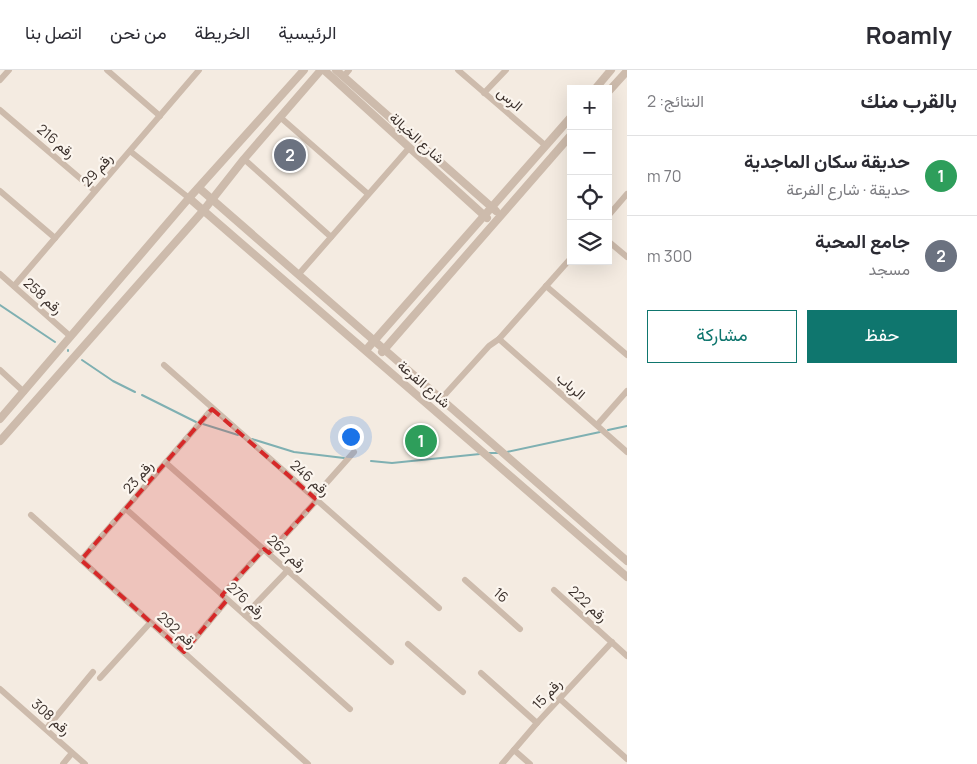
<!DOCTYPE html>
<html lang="ar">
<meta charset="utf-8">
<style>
:root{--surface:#fff;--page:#f7f7f7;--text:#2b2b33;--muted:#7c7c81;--line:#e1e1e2;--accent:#0f766e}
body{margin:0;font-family:Manrope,Vazirmatn,sans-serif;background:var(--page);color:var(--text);direction:rtl}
.controls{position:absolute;right:15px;top:15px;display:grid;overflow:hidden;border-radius:0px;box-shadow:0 5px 20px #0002}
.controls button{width:45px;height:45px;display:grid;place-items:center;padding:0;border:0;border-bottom:1px solid var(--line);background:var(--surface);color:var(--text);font:25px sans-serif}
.you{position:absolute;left:350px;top:366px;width:18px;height:18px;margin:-12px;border:4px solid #fff;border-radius:50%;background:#1a73e8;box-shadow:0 0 0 8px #1a73e833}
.badge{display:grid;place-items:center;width:32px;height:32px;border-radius:50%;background:var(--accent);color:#fff;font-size:16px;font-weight:700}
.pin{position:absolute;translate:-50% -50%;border:2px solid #fff;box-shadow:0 1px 5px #0006}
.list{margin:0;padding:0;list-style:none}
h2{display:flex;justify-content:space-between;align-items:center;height:65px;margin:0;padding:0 20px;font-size:21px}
h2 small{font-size:16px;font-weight:400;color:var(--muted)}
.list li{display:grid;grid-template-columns:32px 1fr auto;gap:15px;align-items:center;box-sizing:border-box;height:80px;padding:0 20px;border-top:1px solid var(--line)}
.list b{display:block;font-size:19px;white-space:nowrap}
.list p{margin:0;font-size:16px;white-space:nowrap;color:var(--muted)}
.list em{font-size:16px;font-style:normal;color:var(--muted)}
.actions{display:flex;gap:10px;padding:15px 20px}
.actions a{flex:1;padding:11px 0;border:1px solid var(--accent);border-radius:0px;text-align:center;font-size:18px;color:var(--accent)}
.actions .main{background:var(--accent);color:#fff}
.icon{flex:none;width:28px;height:28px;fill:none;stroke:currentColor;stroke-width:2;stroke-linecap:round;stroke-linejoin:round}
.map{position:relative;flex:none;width:627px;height:694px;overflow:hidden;direction:ltr}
header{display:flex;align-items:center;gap:30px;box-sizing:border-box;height:70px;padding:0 25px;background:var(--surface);border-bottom:1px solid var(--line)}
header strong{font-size:24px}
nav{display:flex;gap:28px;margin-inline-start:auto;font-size:18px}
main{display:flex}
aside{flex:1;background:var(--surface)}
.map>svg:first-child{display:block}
.green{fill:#b8c4a0}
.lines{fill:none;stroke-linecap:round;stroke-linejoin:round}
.stream{stroke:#7fb0b2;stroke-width:2}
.minor{stroke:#cdbbac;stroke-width:6}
.tertiary{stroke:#cdbbac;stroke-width:8}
.marked{fill:#d62828;fill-opacity:0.2;stroke:#d62828;stroke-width:4;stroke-dasharray:10 6;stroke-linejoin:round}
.labels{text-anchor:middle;stroke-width:4.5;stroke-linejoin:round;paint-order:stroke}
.street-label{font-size:14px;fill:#3b302b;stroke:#fbf5ee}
</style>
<header>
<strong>Roamly</strong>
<nav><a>الرئيسية</a><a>الخريطة</a><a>من نحن</a><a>اتصل بنا</a></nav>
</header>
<main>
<aside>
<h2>بالقرب منك<small>النتائج: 2</small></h2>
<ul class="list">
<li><span class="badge" style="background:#2e9e5b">1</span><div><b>حديقة سكان الماجدية</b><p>حديقة · شارع الفرعة</p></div><em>70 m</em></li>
<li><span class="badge" style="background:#6b7280">2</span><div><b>جامع المحبة</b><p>مسجد</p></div><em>300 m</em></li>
</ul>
<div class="actions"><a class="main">حفظ</a><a>مشاركة</a></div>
</aside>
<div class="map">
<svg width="627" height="694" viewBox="0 0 627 694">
<rect width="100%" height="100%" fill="#f4ebe1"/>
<polygon class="green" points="422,356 437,368 420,387 406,374"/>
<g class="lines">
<g class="stream">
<polyline points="0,235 55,272"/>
<polyline points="68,280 68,281"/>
<polyline points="82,290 113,311 135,322"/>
<polyline points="142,325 196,352"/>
<polyline points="203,354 238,365"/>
<polyline points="608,360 627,356"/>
<polyline points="252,369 294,382 344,388"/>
<polyline points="507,382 600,362"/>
<polyline points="489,383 498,383"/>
<polyline points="371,391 392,393 480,384"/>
</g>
<g class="minor">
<polyline points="107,0 160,46"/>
<polyline points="458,0 546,76"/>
<polyline points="344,6 349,0"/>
<polyline points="0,10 9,0"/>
<polyline points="484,23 506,0"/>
<polyline points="0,40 95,121"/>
<polyline points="280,47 368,124"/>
<polyline points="130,81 189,128"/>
<polyline points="244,89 331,167"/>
<polyline points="0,121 55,168"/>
<polyline points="608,146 627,124"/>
<polyline points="608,171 627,187"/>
<polyline points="0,204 70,266"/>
<polyline points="298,205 409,78"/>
<polyline points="14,216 199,0"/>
<polyline points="546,216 627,285"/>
<polyline points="499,269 627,382"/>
<polyline points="164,295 439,538"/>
<polyline points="0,300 24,322"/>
<polyline points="441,329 489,276 499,269 571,188"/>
<polyline points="597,355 627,321"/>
<polyline points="166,393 391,592"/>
<polyline points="314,427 354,382"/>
<polyline points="126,439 350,639"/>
<polyline points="31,445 308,694"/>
<polyline points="269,483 317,430"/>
<polyline points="81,490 212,339"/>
<polyline points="465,510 520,559"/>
<polyline points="554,520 627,586"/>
<polyline points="222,525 264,479"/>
<polyline points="245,545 288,500"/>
<polyline points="408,574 463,622"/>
<polyline points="184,582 227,530"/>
<polyline points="481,603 537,653"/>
<polyline points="100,608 150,553"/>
<polyline points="0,619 85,694"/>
<polyline points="560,629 627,689"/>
<polyline points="46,659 93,602"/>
<polyline points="514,680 530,694"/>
<polyline points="63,694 72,683"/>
<polyline points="502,694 537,653 612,572"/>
</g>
<g class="tertiary">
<polyline points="324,0 487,148"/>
<polyline points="336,0 496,141"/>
<polyline points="595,19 611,0"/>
<polyline points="608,22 627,1"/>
<polyline points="199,118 627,491"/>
<polyline points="189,128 627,507"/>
<polyline points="366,280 571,47"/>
<polyline points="382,282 571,65"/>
<polyline points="0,349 189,128 304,0"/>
<polyline points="0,371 203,141 244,89 321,0"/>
</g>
</g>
<path class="marked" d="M212,339L317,430L269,483L264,479L222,525L227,530L184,582L81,490Z"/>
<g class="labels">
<g class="street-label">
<text transform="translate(510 29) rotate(40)" y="5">الرس</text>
<text transform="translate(417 68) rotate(42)" y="5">شارع الخيالة</text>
<text transform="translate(56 71) rotate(40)" y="5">رقم 216</text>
<text transform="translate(97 100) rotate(-49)" y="5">رقم 29</text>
<text transform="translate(43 226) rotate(42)" y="5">رقم 258</text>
<text transform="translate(424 314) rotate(41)" y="5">شارع الفرعة</text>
<text transform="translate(571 316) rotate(41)" y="5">الرباب</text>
<text transform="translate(138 407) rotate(-49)" y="5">رقم 23</text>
<text transform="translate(310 408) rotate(41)" y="5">رقم 246</text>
<text transform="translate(287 483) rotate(41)" y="5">رقم 262</text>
<text transform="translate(501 525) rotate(41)" y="5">16</text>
<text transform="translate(246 530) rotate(42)" y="5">رقم 276</text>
<text transform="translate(588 534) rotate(42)" y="5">رقم 222</text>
<text transform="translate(177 560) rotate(41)" y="5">رقم 292</text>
<text transform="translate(547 624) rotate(-47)" y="5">رقم 15</text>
<text transform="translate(51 647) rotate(42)" y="5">رقم 308</text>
</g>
</g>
</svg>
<div class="controls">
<button>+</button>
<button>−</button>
<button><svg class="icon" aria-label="locate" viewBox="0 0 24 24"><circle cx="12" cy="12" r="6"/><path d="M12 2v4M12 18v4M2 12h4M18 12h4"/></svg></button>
<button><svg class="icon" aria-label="layers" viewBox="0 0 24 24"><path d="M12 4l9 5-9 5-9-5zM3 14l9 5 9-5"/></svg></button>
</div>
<div class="you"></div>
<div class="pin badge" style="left:421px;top:371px;background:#2e9e5b">1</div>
<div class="pin badge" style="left:290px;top:85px;background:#6b7280">2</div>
</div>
</main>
